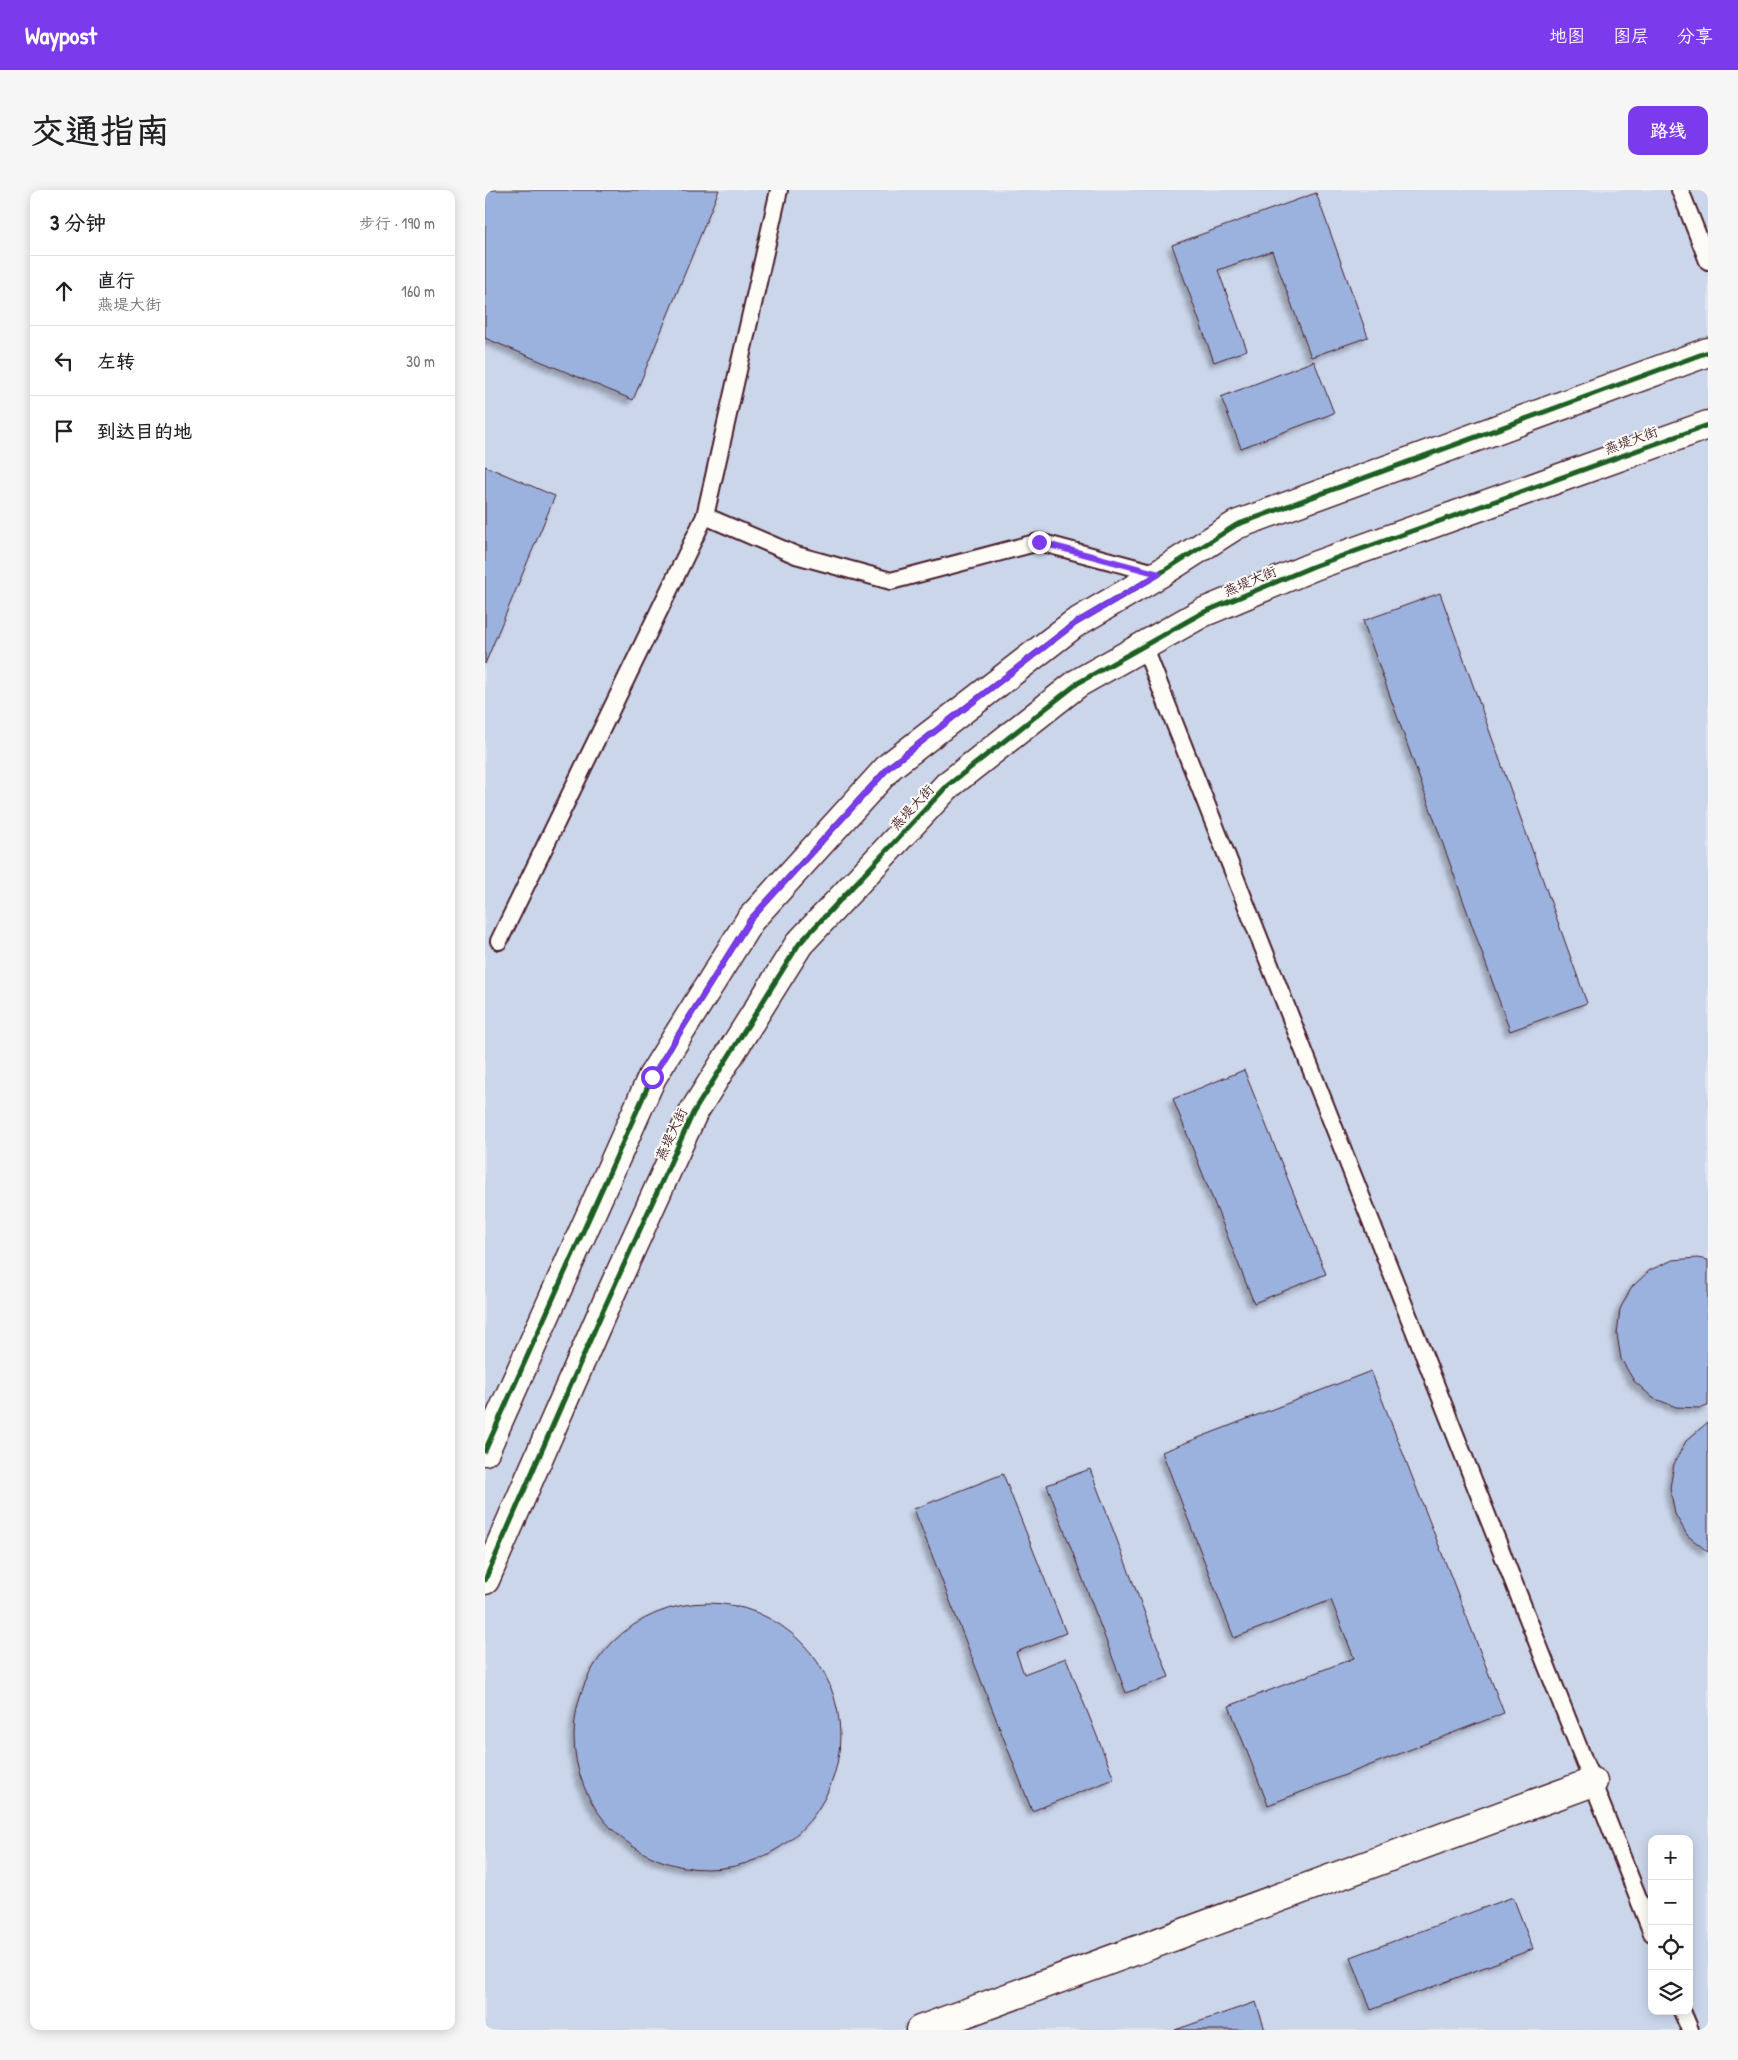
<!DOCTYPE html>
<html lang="zh">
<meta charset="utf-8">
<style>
:root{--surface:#fff;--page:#f6f6f6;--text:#202124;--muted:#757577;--line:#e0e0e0;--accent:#7c3aed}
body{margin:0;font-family:"Patrick Hand","LXGW WenKai TC",sans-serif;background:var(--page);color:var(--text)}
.controls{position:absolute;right:15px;bottom:15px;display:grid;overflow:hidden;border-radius:10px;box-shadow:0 2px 12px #0003}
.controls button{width:45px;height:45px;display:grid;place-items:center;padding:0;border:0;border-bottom:1px solid var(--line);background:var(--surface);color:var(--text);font:25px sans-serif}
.stop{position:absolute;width:15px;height:15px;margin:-11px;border:4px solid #7c3aed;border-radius:50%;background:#fff}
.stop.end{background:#7c3aed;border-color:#fff;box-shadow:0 1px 5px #0008}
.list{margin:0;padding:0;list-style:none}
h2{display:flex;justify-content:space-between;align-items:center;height:65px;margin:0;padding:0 20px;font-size:21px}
h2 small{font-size:16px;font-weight:400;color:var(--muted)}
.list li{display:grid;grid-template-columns:32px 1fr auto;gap:15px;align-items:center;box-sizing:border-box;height:70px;padding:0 20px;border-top:1px solid var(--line)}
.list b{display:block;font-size:19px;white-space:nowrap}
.list p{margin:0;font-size:16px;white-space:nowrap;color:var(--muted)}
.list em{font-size:16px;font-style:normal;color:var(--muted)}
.icon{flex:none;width:28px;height:28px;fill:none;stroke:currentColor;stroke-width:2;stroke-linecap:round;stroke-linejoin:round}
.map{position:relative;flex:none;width:1223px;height:1840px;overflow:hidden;border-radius:10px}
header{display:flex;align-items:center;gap:30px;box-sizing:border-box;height:70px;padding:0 25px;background:var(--accent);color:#fff}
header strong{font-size:24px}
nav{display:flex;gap:28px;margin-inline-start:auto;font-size:18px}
.intro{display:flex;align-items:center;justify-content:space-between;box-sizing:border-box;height:120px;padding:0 30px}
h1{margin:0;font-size:35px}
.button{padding:12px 22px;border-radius:10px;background:var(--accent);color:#fff;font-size:18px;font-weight:700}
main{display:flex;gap:30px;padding:0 30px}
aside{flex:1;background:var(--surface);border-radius:10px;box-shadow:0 2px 12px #0003}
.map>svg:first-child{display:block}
.built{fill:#cbd6eb;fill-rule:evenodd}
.building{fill:#9bb2df;stroke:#4a1f2b;filter:url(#shadow)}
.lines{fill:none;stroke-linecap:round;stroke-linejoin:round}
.lane-casing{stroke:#4a1f2b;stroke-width:20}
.street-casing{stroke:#4a1f2b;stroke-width:31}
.secondary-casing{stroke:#4a1f2b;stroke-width:31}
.lane{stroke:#fdfcf7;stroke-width:16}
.street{stroke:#fdfcf7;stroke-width:28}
.secondary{stroke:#fdfcf7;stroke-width:28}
.cycleway-casing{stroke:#fdfcf7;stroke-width:8}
.cycleway{stroke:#1b5e20;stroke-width:5}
.route{stroke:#7c3aed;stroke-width:6}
.labels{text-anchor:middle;stroke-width:4;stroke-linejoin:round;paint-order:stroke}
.street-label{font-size:14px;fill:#4a1f2b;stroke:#fdfcf7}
</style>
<header>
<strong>Waypost</strong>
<nav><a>地图</a><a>图层</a><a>分享</a></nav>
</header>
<div class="intro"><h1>交通指南</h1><a class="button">路线</a></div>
<main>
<aside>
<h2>3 分钟<small>步行 · 190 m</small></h2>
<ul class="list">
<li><svg class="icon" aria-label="ahead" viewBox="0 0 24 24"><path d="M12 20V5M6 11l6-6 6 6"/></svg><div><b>直行</b><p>燕堤大街</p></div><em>160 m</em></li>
<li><svg class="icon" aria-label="left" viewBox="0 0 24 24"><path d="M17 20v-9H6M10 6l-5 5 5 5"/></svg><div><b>左转</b></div><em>30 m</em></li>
<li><svg class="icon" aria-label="arrive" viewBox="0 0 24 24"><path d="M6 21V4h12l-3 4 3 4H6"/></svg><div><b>到达目的地</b></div></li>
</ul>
</aside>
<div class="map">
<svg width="1223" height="1840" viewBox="0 0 1223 1840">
<defs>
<filter id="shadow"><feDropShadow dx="-4.5" dy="4.5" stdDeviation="2.5" flood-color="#0004"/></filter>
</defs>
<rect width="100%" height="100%" fill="#e0e6f0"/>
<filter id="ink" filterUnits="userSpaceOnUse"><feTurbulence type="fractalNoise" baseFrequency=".02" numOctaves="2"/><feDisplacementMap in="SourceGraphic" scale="10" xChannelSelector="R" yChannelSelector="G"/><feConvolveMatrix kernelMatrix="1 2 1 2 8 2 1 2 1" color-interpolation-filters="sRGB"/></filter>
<g filter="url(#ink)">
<path class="built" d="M0,0H1223V1840H0ZM1167,1649H1204V1821H1167Z"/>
<g class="building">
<polygon points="0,0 234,0 148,210 0,148"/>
<polygon points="831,3 883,147 826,167 787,61 733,80 762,160 729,172 687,55"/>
<polygon points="829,171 849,223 756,258 736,207"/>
<polygon points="0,276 70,306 0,474"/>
<polygon points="955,403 1102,813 1025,841 878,431"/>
<polygon points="759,880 841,1084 769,1113 688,909"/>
<polygon points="1212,1068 1223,1070 1223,1216 1216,1218 1191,1217 1168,1208 1149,1191 1136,1169 1132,1144 1135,1119 1147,1097 1165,1080 1188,1070"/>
<polygon points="886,1181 1019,1523 783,1615 744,1516 869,1468 846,1410 749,1448 677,1262"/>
<polygon points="1223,1232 1223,1362 1202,1345 1190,1324 1185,1298 1189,1274 1201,1251"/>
<polygon points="605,1279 684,1487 641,1503 562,1295"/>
<polygon points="518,1284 581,1443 531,1462 539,1484 581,1468 629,1589 547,1621 429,1319"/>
<circle cx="222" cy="1546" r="133"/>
<polygon points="1028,1707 1048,1759 886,1820 866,1767"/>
<polygon points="771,1812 780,1840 690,1840"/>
</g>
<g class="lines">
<g class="lane-casing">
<g id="lane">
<polyline points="1195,0 1223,71"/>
<polyline points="220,326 311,365 406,391 554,352 674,384"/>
<polyline points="659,456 1167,1743"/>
<polyline points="14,751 220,326 294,0"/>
<polyline points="1197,1821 1205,1840"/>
</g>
</g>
<g class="street-casing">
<polyline id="street" points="435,1840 1108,1592"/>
</g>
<g class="secondary-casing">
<g id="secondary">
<polyline points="0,1261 167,887 265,730 405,576 589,434 674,384 751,335 1223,162"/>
<polyline points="0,1390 117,1123 208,923 314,754 462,596 593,493 717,423 829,376 1223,235"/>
</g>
</g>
<use href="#lane" class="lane"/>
<use href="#street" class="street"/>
<use href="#secondary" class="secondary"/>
<g class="cycleway-casing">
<g id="cycleway">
<polyline points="0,1261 167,887 265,730 405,576 589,434 674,384 751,335 1223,162"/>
<polyline points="0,1390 117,1123 208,923 314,754 462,596 593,493 717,423 829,376 1223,235"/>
</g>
</g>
<use href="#cycleway" class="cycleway"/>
</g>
</g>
<g class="lines" filter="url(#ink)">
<polyline class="route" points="167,887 265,730 405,576 589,434 674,384 554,352"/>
</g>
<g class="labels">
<g class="street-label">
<text transform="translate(1146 250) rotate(-20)" y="5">燕堤大街</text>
<text transform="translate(765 391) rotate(-23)" y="5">燕堤大街</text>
<text transform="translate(427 617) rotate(-47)" y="5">燕堤大街</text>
<text transform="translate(186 944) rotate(-65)" y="5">燕堤大街</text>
</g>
</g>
</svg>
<div class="controls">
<button>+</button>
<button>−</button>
<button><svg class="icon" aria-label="locate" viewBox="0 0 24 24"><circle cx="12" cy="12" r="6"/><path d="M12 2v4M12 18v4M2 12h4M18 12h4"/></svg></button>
<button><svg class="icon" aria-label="layers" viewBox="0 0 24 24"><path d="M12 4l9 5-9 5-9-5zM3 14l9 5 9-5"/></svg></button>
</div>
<div class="stop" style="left:167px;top:887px"></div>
<div class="stop end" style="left:554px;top:352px"></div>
</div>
</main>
